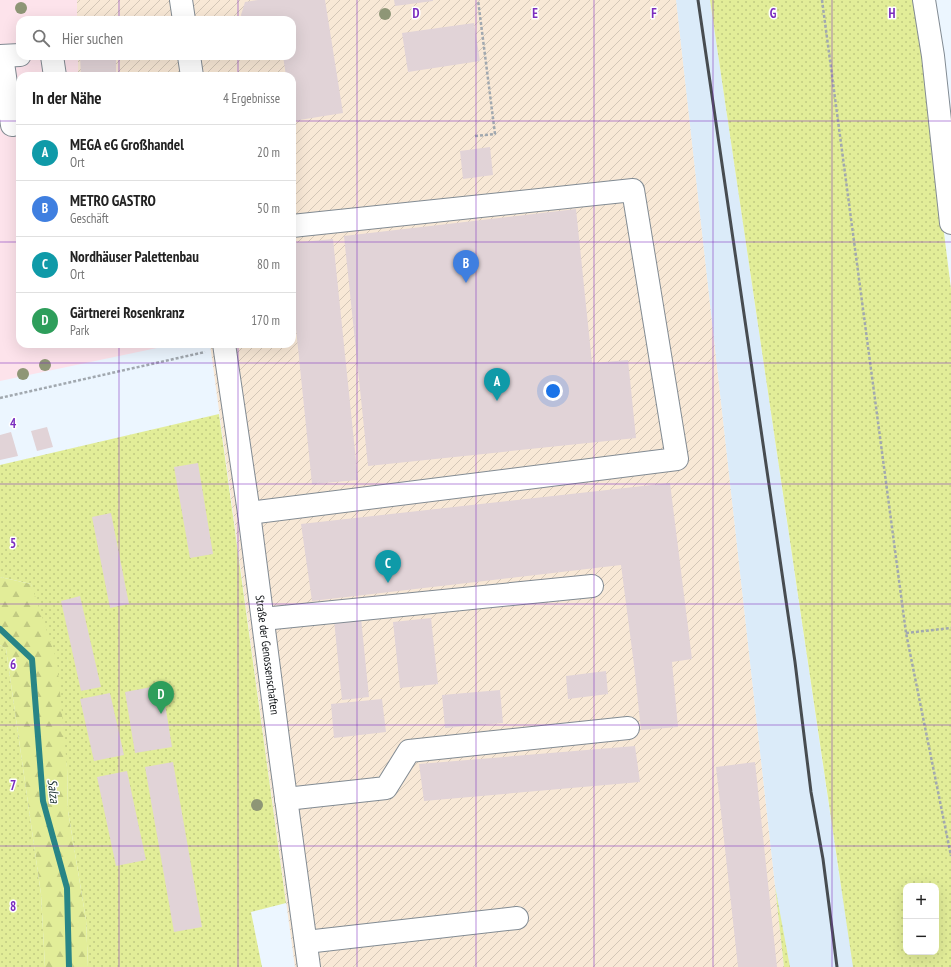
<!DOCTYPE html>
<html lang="de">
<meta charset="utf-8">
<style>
:root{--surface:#fff;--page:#f6f6f6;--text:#222;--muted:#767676;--line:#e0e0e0;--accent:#2f7780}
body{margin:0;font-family:"PT Sans Narrow",sans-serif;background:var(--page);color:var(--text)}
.controls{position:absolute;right:12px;bottom:12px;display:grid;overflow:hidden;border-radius:8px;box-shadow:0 4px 16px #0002}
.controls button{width:36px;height:36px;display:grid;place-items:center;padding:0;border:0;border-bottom:1px solid var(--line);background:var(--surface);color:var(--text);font:20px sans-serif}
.you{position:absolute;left:553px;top:391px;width:14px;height:14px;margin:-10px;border:3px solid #fff;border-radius:50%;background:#1a73e8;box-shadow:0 0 0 6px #1a73e833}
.badge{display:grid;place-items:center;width:26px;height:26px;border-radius:50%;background:var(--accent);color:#fff;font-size:13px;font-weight:700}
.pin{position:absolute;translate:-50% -33px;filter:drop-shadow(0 1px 2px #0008)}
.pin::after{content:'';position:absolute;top:21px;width:14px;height:12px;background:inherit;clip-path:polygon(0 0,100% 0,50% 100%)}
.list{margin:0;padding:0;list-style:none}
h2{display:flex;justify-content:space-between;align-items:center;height:52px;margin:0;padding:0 16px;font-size:17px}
h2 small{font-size:13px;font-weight:400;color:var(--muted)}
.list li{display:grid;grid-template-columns:26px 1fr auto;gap:12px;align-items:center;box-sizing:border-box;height:56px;padding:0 16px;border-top:1px solid var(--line)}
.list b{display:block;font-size:15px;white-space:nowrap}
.list p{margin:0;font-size:13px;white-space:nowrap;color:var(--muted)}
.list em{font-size:13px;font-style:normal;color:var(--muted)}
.icon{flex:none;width:22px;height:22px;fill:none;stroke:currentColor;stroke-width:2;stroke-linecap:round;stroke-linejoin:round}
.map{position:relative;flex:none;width:951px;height:967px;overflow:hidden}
.search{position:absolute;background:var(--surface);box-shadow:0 4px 16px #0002;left:16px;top:16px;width:280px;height:44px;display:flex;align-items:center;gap:10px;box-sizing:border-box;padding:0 14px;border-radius:12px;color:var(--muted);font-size:15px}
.panel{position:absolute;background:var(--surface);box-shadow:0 4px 16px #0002;left:16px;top:72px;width:280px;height:276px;border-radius:12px}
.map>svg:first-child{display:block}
.built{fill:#dbebf9}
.industrial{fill:url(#industrial-furrows)}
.education{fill:#fde3eb}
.grass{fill:url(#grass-dots);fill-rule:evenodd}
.forest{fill:url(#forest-firs)}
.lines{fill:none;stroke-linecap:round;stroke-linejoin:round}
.stream{stroke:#288586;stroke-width:6}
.building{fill:#e1d3d7}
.minor-casing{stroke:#828b93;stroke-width:24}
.path{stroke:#a1a8af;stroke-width:2.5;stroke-dasharray:3 2;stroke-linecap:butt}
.minor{stroke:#fff;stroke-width:22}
.rail{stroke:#474c50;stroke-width:3}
.tree{fill:#8e9676}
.grid{fill:none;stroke:#7b2cbf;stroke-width:1;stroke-opacity:0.55}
.labels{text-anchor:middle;stroke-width:3;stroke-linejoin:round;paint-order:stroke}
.street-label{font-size:12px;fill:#0d1013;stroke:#fff}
.water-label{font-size:13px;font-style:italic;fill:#1d3232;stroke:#fff}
.grid-label{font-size:13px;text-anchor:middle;font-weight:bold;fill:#7b2cbf;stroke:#fff;stroke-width:3;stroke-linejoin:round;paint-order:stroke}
</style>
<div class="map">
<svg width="951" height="967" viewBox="0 0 951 967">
<defs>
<pattern id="industrial-furrows" width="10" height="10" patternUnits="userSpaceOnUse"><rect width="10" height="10" fill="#f8e8d6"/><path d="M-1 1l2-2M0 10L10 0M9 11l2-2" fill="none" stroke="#d3c6b7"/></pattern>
<pattern id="grass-dots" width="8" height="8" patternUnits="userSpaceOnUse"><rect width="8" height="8" fill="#e2ed98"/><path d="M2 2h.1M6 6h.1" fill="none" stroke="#c1ca82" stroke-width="1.8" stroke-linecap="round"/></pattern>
<pattern id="forest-firs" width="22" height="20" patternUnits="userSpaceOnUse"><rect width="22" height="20" fill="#e2ed98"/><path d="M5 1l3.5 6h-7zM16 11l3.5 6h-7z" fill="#c1ca82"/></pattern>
</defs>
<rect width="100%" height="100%" fill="#ecf6ff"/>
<polygon class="built" points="676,0 710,0 840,881 862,967 784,967"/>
<polygon class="industrial" points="77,0 676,0 784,967 295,967 210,344 292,344 292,76 78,76 78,56 292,56 292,20 77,20"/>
<polygon class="education" points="0,0 77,0 77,20 20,20 20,56 78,56 78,76 20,76 20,344 176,344 0,381"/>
<g class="grass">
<path d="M710,0H915L951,289V967H853ZM906,886H936V952H906Z"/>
<polygon points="219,414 286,903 251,912 262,967 88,967 86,920 68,811 67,767 31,584 0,577 0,465"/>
<polygon points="0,645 6,649 41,894 45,967 0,967"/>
<polygon points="775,886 790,967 784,967"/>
</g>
<polygon class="forest" points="0,577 31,584 57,661 67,767 68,811 86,920 88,967 45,967 41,894 6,649 0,645"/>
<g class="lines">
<polyline class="stream" points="0,629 32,659 43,801 67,888 69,967"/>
</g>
<g class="building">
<polygon points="258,0 325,0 343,113 293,121 292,113 292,76 286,76 283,56 292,56 292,20 242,20 241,15 245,2"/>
<polygon points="394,0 433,0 433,1 395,6"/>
<polygon points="474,23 480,61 408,72 402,33"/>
<polygon points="80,56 116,56 116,76 81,76"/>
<polygon points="490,147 493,175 463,179 460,151"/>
<polygon points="576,209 592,363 628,360 636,438 368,466 344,236"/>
<polygon points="20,214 20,227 19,227 17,215"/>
<polygon points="333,239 358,480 312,484 292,290 292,243"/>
<polygon points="47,427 53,447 37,451 31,431"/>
<polygon points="11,432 18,456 0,460 0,435"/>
<polygon points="198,463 213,554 190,558 174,467"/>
<polygon points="670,483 692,659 672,662 678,727 641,730 634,665 621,565 312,601 301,524"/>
<polygon points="111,513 129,604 110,608 92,517"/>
<polygon points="80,596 101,687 81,691 61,601"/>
<polygon points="361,618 369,697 342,700 334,620"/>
<polygon points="431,618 438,684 400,688 393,622"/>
<polygon points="606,671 608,694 568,699 566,676"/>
<polygon points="162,685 172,747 135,753 125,692"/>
<polygon points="500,690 503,723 445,728 442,695"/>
<polygon points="110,693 124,755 94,761 80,699"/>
<polygon points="382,699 386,732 334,738 331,704"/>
<polygon points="635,746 640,782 424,801 419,764"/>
<polygon points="173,762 202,927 174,932 145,767"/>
<polygon points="755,762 777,967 738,967 716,767"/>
<polygon points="127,771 146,860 116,866 97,777"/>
</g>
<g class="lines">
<g class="minor-casing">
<g id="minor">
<polyline points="181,0 184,20"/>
<polyline points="924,0 933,56 951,223"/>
<polyline points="0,56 20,55"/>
<polyline points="2,56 12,125 20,123"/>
<polyline points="52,56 55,76"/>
<polyline points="189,56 192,76"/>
<path id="s1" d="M224,344L249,513L280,754L309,967"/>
<polyline points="249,513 677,459 633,190 292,226"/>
<polyline points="263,619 592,586"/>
<polyline points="286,799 386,788 409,751 628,728"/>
<polyline points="306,942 517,918"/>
</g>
</g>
<g class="path">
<polyline points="822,0 906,633 951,856"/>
<polyline points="475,136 495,134 478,0"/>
<polyline points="0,398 205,352"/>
<polyline points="906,633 951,628"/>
</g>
<use href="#minor" class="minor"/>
<polyline class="rail" points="698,0 795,662 811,792 823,859 837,967"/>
</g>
<g class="tree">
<circle cx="21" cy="8" r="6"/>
<circle cx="385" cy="14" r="6"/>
<circle cx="45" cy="365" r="6"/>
<circle cx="23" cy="374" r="6"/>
<circle cx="257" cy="805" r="6"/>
</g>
<path class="grid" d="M119,0V20M238,0V20M357,0V967M476,0V967M594,0V967M713,0V967M832,0V967M119,56V76M238,56V76M0,121H20M292,121H951M0,242H20M292,242H951M119,344V967M238,344V967M0,363H951M0,484H951M0,604H951M0,725H951M0,846H951"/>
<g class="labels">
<g class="street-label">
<text dy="4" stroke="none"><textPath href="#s1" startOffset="314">Straße der Genossenschaften</textPath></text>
</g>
<g class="water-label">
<text transform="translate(54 791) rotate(83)" y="5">Salza</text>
</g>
</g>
<g class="grid-label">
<text x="416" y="18">D</text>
<text x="535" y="18">E</text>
<text x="654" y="18">F</text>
<text x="773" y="18">G</text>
<text x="892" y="18">H</text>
<text x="13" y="428">4</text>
<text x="13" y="548">5</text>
<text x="13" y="669">6</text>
<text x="13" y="790">7</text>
<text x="13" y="911">8</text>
</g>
</svg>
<div class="controls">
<button>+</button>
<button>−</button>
</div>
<div class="you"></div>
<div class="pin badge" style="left:497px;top:401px;background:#0f9aa8">A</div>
<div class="pin badge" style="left:466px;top:283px;background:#3f7fe0">B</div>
<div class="pin badge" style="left:388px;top:583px;background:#0f9aa8">C</div>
<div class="pin badge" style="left:161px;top:714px;background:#2e9e5b">D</div>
<div class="search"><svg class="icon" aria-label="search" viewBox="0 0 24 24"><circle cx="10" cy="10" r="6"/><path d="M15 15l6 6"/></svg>Hier suchen</div>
<section class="panel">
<h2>In der Nähe<small>4 Ergebnisse</small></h2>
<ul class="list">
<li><span class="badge" style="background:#0f9aa8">A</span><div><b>MEGA eG Großhandel</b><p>Ort</p></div><em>20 m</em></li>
<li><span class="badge" style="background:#3f7fe0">B</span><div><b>METRO GASTRO</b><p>Geschäft</p></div><em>50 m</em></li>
<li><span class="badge" style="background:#0f9aa8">C</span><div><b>Nordhäuser Palettenbau</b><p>Ort</p></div><em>80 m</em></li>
<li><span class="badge" style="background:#2e9e5b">D</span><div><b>Gärtnerei Rosenkranz</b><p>Park</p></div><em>170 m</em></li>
</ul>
</section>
</div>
